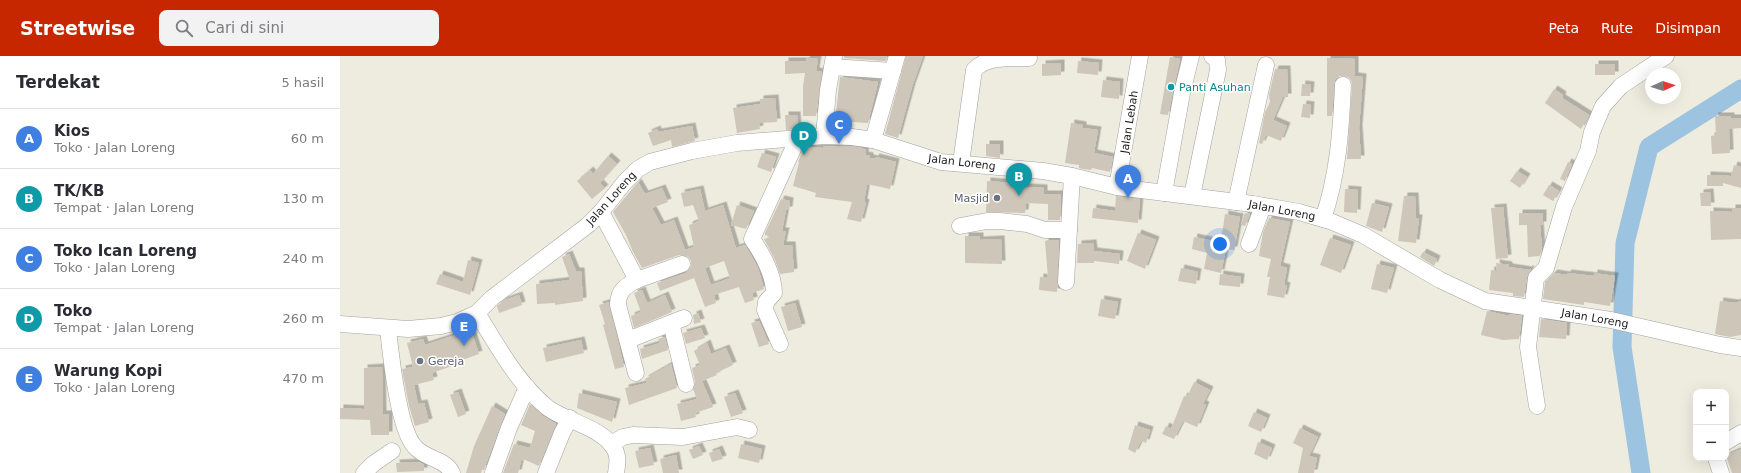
<!DOCTYPE html>
<html lang="id">
<meta charset="utf-8">
<style>
:root{--surface:#fff;--page:#f2f2f3;--text:#2b2b33;--muted:#7c7c81;--line:#e1e1e2;--accent:#c62700}
body{margin:0;font-family:"DejaVu Sans",sans-serif;background:var(--page);color:var(--text)}
.controls{position:absolute;right:12px;bottom:12px;display:grid;overflow:hidden;border-radius:8px;box-shadow:0 4px 16px #0002}
.controls button{width:36px;height:36px;display:grid;place-items:center;padding:0;border:0;border-bottom:1px solid var(--line);background:var(--surface);color:var(--text);font:20px sans-serif}
.compass{position:absolute;left:1305px;top:12px;width:36px;height:36px;border-radius:50%;background:var(--surface);box-shadow:0 4px 16px #0002;rotate:87deg}
.you{position:absolute;left:880px;top:188px;width:14px;height:14px;margin:-10px;border:3px solid #fff;border-radius:50%;background:#1a73e8;box-shadow:0 0 0 6px #1a73e833}
.badge{display:grid;place-items:center;width:26px;height:26px;border-radius:50%;background:var(--accent);color:#fff;font-size:13px;font-weight:700}
.pin{position:absolute;translate:-50% -33px;filter:drop-shadow(0 1px 2px #0008)}
.pin::after{content:'';position:absolute;top:21px;width:14px;height:12px;background:inherit;clip-path:polygon(0 0,100% 0,50% 100%)}
.list{margin:0;padding:0;list-style:none}
h2{display:flex;justify-content:space-between;align-items:center;height:52px;margin:0;padding:0 16px;font-size:17px}
h2 small{font-size:13px;font-weight:400;color:var(--muted)}
.list li{display:grid;grid-template-columns:26px 1fr auto;gap:12px;align-items:center;box-sizing:border-box;height:60px;padding:0 16px;border-top:1px solid var(--line)}
.list b{display:block;font-size:15px;white-space:nowrap}
.list p{margin:0;font-size:13px;white-space:nowrap;color:var(--muted)}
.list em{font-size:13px;font-style:normal;color:var(--muted)}
.icon{flex:none;width:22px;height:22px;fill:none;stroke:currentColor;stroke-width:2;stroke-linecap:round;stroke-linejoin:round}
.map{position:relative;flex:none;width:1401px;height:417px;overflow:hidden}
header{display:flex;align-items:center;gap:24px;box-sizing:border-box;height:56px;padding:0 20px;background:var(--accent);color:#fff}
header strong{font-size:19px}
nav{display:flex;gap:22px;margin-inline-start:auto;font-size:14px}
.search{width:280px;height:36px;background:var(--page);display:flex;align-items:center;gap:10px;box-sizing:border-box;padding:0 14px;border-radius:8px;color:var(--muted);font-size:15px}
main{display:flex}
aside{flex:1;background:var(--surface)}
.map>svg:first-child{display:block}
.lines{fill:none;stroke-linecap:round;stroke-linejoin:round}
.river{stroke:#9cc3df;stroke-width:19}
.building{fill:#cdc6b9;fill-rule:evenodd;filter:url(#shadow)}
.minor-casing{stroke:#a2a2a2;stroke-width:17}
.minor{stroke:#fff;stroke-width:16}
.culture-dot{fill:#0f9aa8;stroke:#fff;stroke-width:1.5}
.worship-dot{fill:#6b7280;stroke:#fff;stroke-width:1.5}
.labels{text-anchor:middle;stroke-width:3;stroke-linejoin:round;paint-order:stroke}
.culture-label{font-size:11px;fill:#0d838f;stroke:#fff;text-anchor:start}
.street-label{font-size:11px;fill:#1b1b1b;stroke:#fff}
.worship-label{font-size:11px;fill:#5b616d;stroke:#fff;text-anchor:end}
</style>
<header>
<strong>Streetwise</strong>
<div class="search"><svg class="icon" aria-label="search" viewBox="0 0 24 24"><circle cx="10" cy="10" r="6"/><path d="M15 15l6 6"/></svg>Cari di sini</div>
<nav><a>Peta</a><a>Rute</a><a>Disimpan</a></nav>
</header>
<main>
<aside>
<h2>Terdekat<small>5 hasil</small></h2>
<ul class="list">
<li><span class="badge" style="background:#3f7fe0">A</span><div><b>Kios</b><p>Toko · Jalan Loreng</p></div><em>60 m</em></li>
<li><span class="badge" style="background:#0f9aa8">B</span><div><b>TK/KB</b><p>Tempat · Jalan Loreng</p></div><em>130 m</em></li>
<li><span class="badge" style="background:#3f7fe0">C</span><div><b>Toko Ican Loreng</b><p>Toko · Jalan Loreng</p></div><em>240 m</em></li>
<li><span class="badge" style="background:#0f9aa8">D</span><div><b>Toko</b><p>Tempat · Jalan Loreng</p></div><em>260 m</em></li>
<li><span class="badge" style="background:#3f7fe0">E</span><div><b>Warung Kopi</b><p>Toko · Jalan Loreng</p></div><em>470 m</em></li>
</ul>
</aside>
<div class="map">
<svg width="1401" height="417" viewBox="0 0 1401 417">
<defs>
<filter id="shadow"><feDropShadow dx="3.5" dy="-3.5" stdDeviation="0" flood-color="#0004"/></filter>
</defs>
<rect width="100%" height="100%" fill="#eeecdf"/>
<g class="lines">
<polyline class="river" points="1301,417 1282,291 1285,187 1309,91 1401,33"/>
</g>
<g class="building">
<polygon points="504,0 547,0 546,5 504,2"/>
<polygon points="566,0 583,0 572,31 558,82 545,78"/>
<polygon points="830,1 840,3 828,59 820,58"/>
<polygon points="467,2 478,3 476,15 482,16 476,60 463,60 463,30 465,17 445,18 445,5 466,5"/>
<polygon points="987,2 1015,3 1015,20 1023,21 1019,72 1021,103 1007,103 1012,29 1011,24 1008,21 999,20 995,24 992,60 987,60"/>
<polygon points="738,5 759,7 758,19 737,17"/>
<polygon points="721,7 721,19 702,20 702,8"/>
<rect x="1255" y="8" width="20" height="11"/>
<polygon points="935,13 947,13 948,41 943,41 933,64 947,70 941,85 926,79 922,88 919,87 925,56 930,46 929,39"/>
<polygon points="500,21 538,26 528,67 495,65"/>
<polygon points="763,24 780,26 779,43 761,41"/>
<polygon points="962,28 971,29 970,40 961,40"/>
<polygon points="1214,33 1223,39 1222,42 1249,59 1241,73 1205,47"/>
<polygon points="435,42 437,66 419,67 420,73 397,77 393,52 420,48 420,43"/>
<polygon points="963,48 971,49 970,62 961,61"/>
<polygon points="445,59 457,59 458,73 446,74"/>
<polygon points="1375,60 1391,60 1391,62 1401,62 1401,72 1389,73 1390,97 1372,98 1371,80 1376,79"/>
<polygon points="731,67 743,69 743,72 758,74 754,97 773,101 770,116 752,112 751,114 743,113 739,112 739,109 725,107"/>
<polygon points="352,70 355,85 332,91 331,84 313,90 308,77 317,73 318,76"/>
<polygon points="646,88 660,88 660,102 646,100"/>
<polygon points="483,90 518,91 526,94 525,99 530,100 530,102 535,103 536,101 556,106 550,133 527,128 524,146 526,147 521,166 507,163 512,146 475,141 476,137 453,130 459,106 458,106 464,91 483,92"/>
<polygon points="422,97 436,101 431,116 417,111"/>
<polygon points="268,100 277,108 260,127 265,132 252,143 237,125 250,114 253,118"/>
<polygon points="1228,106 1232,108 1225,125 1220,123"/>
<polygon points="1394,109 1401,111 1401,132 1383,127 1383,130 1367,130 1367,119 1391,120"/>
<polygon points="1177,115 1187,121 1180,132 1170,125"/>
<polygon points="673,122 687,123 686,131 704,132 704,138 721,138 720,164 708,164 708,148 686,147 685,157 646,156 647,125 673,127"/>
<path d="M298,126L305,138L322,132L328,146L312,152L321,169L334,164L345,194L354,191L349,169L359,165L353,149L344,151L341,137L360,133L365,155L383,149L396,192L405,189L408,194L418,212L424,233L412,237L414,244L405,247L399,231L374,239L376,247L365,251L354,222L320,235L317,227L346,217L351,210V205L348,201L339,199L302,212L293,196L286,179L273,156ZM384,205L390,222L371,229L365,212Z"/>
<polygon points="1209,129 1219,135 1213,145 1203,139"/>
<polygon points="1005,133 1018,134 1017,157 1004,156"/>
<polygon points="1370,136 1371,150 1361,150 1360,137"/>
<polygon points="776,140 800,143 798,167 752,162 753,152 775,155"/>
<polygon points="1064,140 1075,140 1076,162 1079,162 1076,187 1058,185"/>
<polygon points="441,143 450,145 449,154 446,154 442,175 446,175 443,189 452,189 454,216 440,218 435,204 424,183 431,181 425,179 425,177"/>
<polygon points="1032,147 1049,151 1042,176 1026,170"/>
<polygon points="397,149 414,155 406,173 391,169"/>
<polygon points="1163,151 1168,202 1156,203 1151,152"/>
<polygon points="1392,152 1401,152 1401,183 1371,184 1370,155 1392,156"/>
<polygon points="905,157 910,158 905,170 901,169"/>
<polygon points="1179,157 1203,157 1203,169 1200,169 1202,193 1200,200 1188,201 1187,169 1179,169"/>
<polygon points="885,158 900,161 894,194 886,193 881,217 864,213 867,197 852,193 854,181 878,186 879,178 882,179"/>
<polygon points="929,162 950,166 940,210 947,212 944,229 947,230 944,242 927,239 930,221 927,221 931,203 919,200 923,176"/>
<polygon points="798,177 816,184 805,213 787,205"/>
<polygon points="625,180 640,180 640,184 661,183 662,208 625,207"/>
<polygon points="990,182 1011,189 1001,217 980,209"/>
<polygon points="708,184 719,184 717,236 699,234 700,221 708,222 705,185"/>
<polygon points="753,187 754,195 780,198 779,208 754,205 754,207 737,207 738,188"/>
<polygon points="1083,196 1097,203 1094,210 1080,201"/>
<polygon points="229,198 236,215 241,215 243,245 215,249 215,247 197,248 196,228 230,224 222,201"/>
<polygon points="128,204 139,207 130,239 96,228 100,218 123,226"/>
<polygon points="1156,207 1169,209 1169,211 1189,214 1189,213 1191,213 1187,221 1184,241 1173,240 1173,237 1149,234 1151,214 1157,215"/>
<polygon points="1037,208 1054,212 1047,237 1031,233"/>
<polygon points="841,212 858,216 856,228 838,225"/>
<polygon points="1214,217 1227,219 1228,217 1254,220 1254,217 1275,220 1270,250 1244,246 1244,249 1203,243 1205,226"/>
<polygon points="880,218 901,221 900,231 879,229"/>
<polygon points="302,234 307,247 325,239 332,256 294,272 291,260 301,256 294,237"/>
<polygon points="179,239 182,249 159,257 157,250 158,249 165,244"/>
<polygon points="761,243 778,246 775,263 758,260"/>
<polygon points="1380,245 1395,247 1401,245 1401,279 1390,281 1375,278"/>
<polygon points="269,246 284,311 275,313 263,269 265,268 259,249"/>
<polygon points="455,247 462,271 448,275 441,251"/>
<polygon points="1147,255 1169,260 1169,258 1182,260 1179,283 1163,284 1141,279"/>
<polygon points="358,257 361,266 354,268 353,259"/>
<polygon points="1201,263 1227,267 1226,283 1199,281"/>
<polygon points="419,265 429,288 419,291 411,267"/>
<polygon points="361,272 365,282 346,288 343,277"/>
<polygon points="131,274 139,298 111,308 112,310 92,317 94,324 74,329 78,348 84,347 89,366 75,370 69,350 62,313 73,311 67,287 83,283 85,289"/>
<polygon points="325,281 328,294 302,303 300,293 320,287 318,283"/>
<polygon points="241,284 244,297 206,306 203,292"/>
<polygon points="367,287 371,298 386,292 393,309 376,317 377,319 362,325 373,351 355,357 356,361 341,365 337,348 357,343 353,333 355,326 352,312 360,309 354,295"/>
<polygon points="331,308 337,332 289,349 285,332 307,327 305,323"/>
<polygon points="42,311 43,358 49,358 49,379 31,379 30,364 0,363 0,352 24,353 24,312"/>
<polygon points="854,326 870,334 863,348 866,349 857,371 843,365 834,383 822,378 826,370 831,373 844,340 847,341"/>
<polygon points="118,336 126,358 118,361 110,339"/>
<polygon points="239,337 277,346 272,366 237,352"/>
<polygon points="395,337 403,357 391,361 384,341"/>
<polygon points="190,348 203,360 216,368 199,410 183,403 183,405 181,405 178,417 163,417 174,388 190,392 195,375 181,369"/>
<polygon points="152,350 165,358 144,413 142,413 141,417 126,417 134,390"/>
<polygon points="914,356 927,362 921,376 908,370"/>
<polygon points="795,369 810,374 806,387 801,385 795,397 788,393"/>
<polygon points="960,372 978,381 969,400 977,402 974,417 958,417 963,392 953,387"/>
<polygon points="918,386 932,392 927,404 914,398"/>
<polygon points="401,388 422,393 419,407 398,402"/>
<polygon points="359,390 363,399 353,403 349,394"/>
<polygon points="310,392 314,409 299,412 295,395"/>
<polygon points="379,393 383,403 372,406 369,397"/>
<polygon points="1401,393 1401,417 1392,417 1386,400"/>
<polygon points="336,399 339,417 323,417 320,403"/>
<polygon points="79,406 84,409 84,415 57,416 56,407"/>
</g>
<g class="lines">
<g class="minor-casing">
<g id="minor">
<polyline points="492,11 553,15"/>
<polyline points="484,80 488,34 494,0"/>
<polyline points="533,84 557,0"/>
<path d="M621,107L634,14C647,0 671,2 689,2"/>
<polyline points="777,131 800,0"/>
<polyline points="824,137 842,37 851,0"/>
<polyline points="852,140 878,14 877,4 872,0"/>
<polyline points="896,146 926,9"/>
<polyline points="261,156 297,224 342,208"/>
<path d="M983,163C998,119 1001,75 1003,29"/>
<polyline points="620,170 647,165 660,165 687,168 705,174 729,174"/>
<polyline points="909,188 923,150"/>
<polyline points="726,226 732,120"/>
<path d="M137,257C157,289 177,327 208,352C226,365 256,370 271,388C279,397 278,406 276,417"/>
<polyline points="331,267 346,328"/>
<polyline points="0,268 68,273 101,270 117,266 137,257 152,242 248,169 261,156 284,127 298,113 310,106 352,95 397,87 484,80 512,81 533,84 601,106 703,115 732,120 777,131 913,148 959,156 990,165 1023,179 1100,224 1145,245 1271,264 1380,289 1401,292"/>
<path d="M48,273C51,299 58,373 75,391C85,403 106,403 112,417"/>
<polyline points="288,284 344,262"/>
<path d="M440,288L425,254L426,246L434,237C434,219 422,197 412,183L458,82"/>
<path d="M296,317L278,249C278,235 285,230 297,224"/>
<polyline points="1197,350 1188,291 1196,222 1206,212 1224,151 1248,95 1252,76 1263,50 1281,30 1326,0"/>
<polyline points="1386,386 1401,377"/>
<polyline points="271,388 283,381 293,379 343,381 397,371 409,374"/>
<polyline points="1376,402 1381,417"/>
<polyline points="24,417 33,408 52,395"/>
<polyline points="153,417 169,372 187,331"/>
<polyline points="206,417 222,377 230,362"/>
</g>
</g>
<use href="#minor" class="minor"/>
</g>
<circle class="culture-dot" cx="831" cy="31" r="4"/>
<g class="worship-dot">
<circle cx="657" cy="142" r="4"/>
<circle cx="80" cy="305" r="4"/>
</g>
<g class="labels">
<g class="culture-label">
<text x="839" y="35">Panti Asuhan</text>
</g>
<g class="street-label">
<text transform="translate(789 66) rotate(-81)" y="4">Jalan Lebah</text>
<text transform="translate(622 106) rotate(7)" y="4">Jalan Loreng</text>
<text transform="translate(271 142) rotate(-48)" y="4">Jalan Loreng</text>
<text transform="translate(942 154) rotate(11)" y="4">Jalan Loreng</text>
<text transform="translate(1255 262) rotate(10)" y="4">Jalan Loreng</text>
</g>
<g class="worship-label">
<text x="649" y="146">Masjid</text>
<text x="88" y="309" text-anchor="start">Gereja</text>
</g>
</g>
</svg>
<div class="controls">
<button>+</button>
<button>−</button>
</div>
<svg class="compass" viewBox="-18 -18 36 36"><path d="M0-13l5 13h-10z" fill="#e53935"/><path d="M0 13l5-13h-10z" fill="#7c7c81"/></svg>
<div class="you"></div>
<div class="pin badge" style="left:788px;top:142px;background:#3f7fe0">A</div>
<div class="pin badge" style="left:679px;top:140px;background:#0f9aa8">B</div>
<div class="pin badge" style="left:499px;top:88px;background:#3f7fe0">C</div>
<div class="pin badge" style="left:464px;top:99px;background:#0f9aa8">D</div>
<div class="pin badge" style="left:124px;top:290px;background:#3f7fe0">E</div>
</div>
</main>
